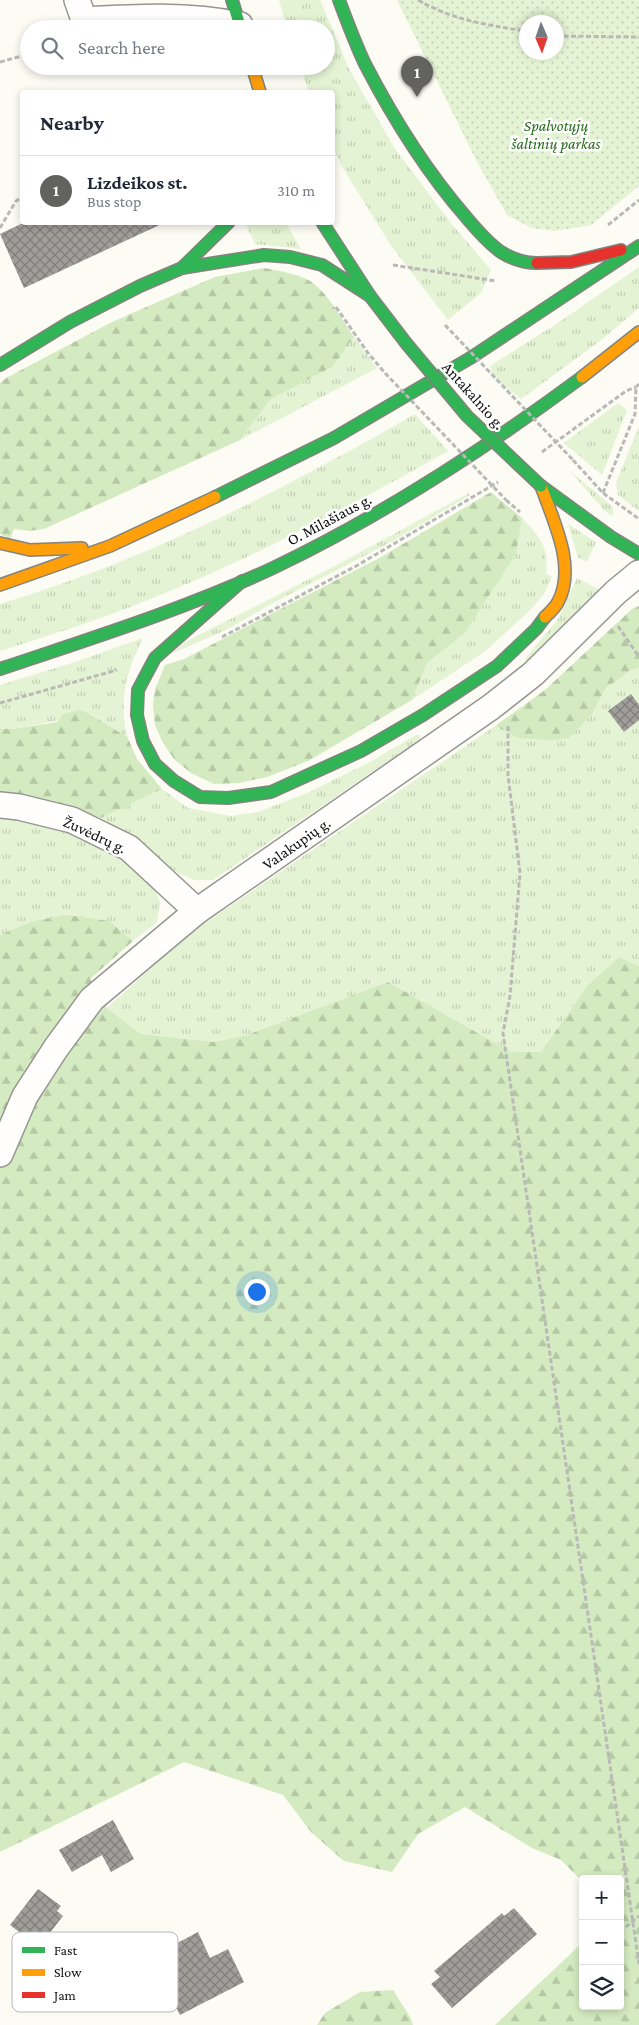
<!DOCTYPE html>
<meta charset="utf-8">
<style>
:root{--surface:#fff;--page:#f6f6f7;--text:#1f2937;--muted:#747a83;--line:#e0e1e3;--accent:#62625f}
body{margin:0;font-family:"Crimson Pro",serif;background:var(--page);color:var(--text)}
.controls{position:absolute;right:15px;bottom:15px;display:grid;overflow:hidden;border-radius:5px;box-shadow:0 2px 8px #0003}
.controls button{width:45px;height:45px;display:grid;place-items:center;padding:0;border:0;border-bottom:1px solid var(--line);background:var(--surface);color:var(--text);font:25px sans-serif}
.compass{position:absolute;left:519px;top:15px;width:45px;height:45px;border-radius:50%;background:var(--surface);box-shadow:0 2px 8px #0003;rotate:178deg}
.you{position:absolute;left:256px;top:1291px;width:18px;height:18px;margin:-12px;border:4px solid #fff;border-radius:50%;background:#1a73e8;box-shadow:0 0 0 8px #1a73e833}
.badge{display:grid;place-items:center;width:32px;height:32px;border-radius:50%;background:var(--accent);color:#fff;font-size:16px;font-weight:700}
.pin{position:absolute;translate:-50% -41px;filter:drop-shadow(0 1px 2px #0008)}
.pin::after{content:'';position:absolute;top:26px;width:18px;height:15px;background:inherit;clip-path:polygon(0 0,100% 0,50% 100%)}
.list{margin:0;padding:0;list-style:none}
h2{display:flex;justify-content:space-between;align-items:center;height:65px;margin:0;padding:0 20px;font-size:21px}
h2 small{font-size:16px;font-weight:400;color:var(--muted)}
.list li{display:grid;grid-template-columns:32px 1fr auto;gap:15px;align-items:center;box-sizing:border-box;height:70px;padding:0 20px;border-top:1px solid var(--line)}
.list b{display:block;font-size:19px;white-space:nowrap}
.list p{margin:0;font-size:16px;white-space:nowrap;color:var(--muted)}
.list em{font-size:16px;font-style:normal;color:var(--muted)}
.icon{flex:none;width:28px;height:28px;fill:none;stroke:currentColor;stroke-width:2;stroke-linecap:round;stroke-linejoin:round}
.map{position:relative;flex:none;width:639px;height:2025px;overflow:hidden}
.search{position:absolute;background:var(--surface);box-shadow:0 2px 8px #0003;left:20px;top:20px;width:315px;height:55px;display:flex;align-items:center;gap:12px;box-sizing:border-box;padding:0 18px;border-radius:28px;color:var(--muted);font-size:19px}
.panel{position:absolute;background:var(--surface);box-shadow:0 2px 8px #0003;left:20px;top:90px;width:315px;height:135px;border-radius:5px}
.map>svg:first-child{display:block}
.grass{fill:url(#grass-tufts)}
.forest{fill:url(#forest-firs)}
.park{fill:url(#park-dots);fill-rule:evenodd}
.building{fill:url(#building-cross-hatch)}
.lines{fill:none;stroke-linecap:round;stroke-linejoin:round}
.street-casing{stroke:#969592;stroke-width:28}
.fast-casing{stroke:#83837f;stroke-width:14}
.slow-casing{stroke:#83837f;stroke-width:14}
.jam-casing{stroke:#83837f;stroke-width:14}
.path{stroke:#b9b9b8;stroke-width:3;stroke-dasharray:5 2.5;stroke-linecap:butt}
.street{stroke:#fffefd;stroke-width:25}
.fast{stroke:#30b455;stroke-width:11}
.slow{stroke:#ff9f0a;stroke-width:11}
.jam{stroke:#e5322d;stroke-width:11}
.fast-bridge-casing{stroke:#83837f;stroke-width:14;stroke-linecap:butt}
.path-bridge{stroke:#b9b9b8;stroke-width:3;stroke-dasharray:5 2.5;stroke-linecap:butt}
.fast-bridge{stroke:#30b455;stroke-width:11}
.labels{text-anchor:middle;stroke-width:5;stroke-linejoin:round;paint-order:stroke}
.park-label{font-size:16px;font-style:italic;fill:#286b1b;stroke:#fff}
.street-label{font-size:16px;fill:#0f0f0f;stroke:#fff}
.key{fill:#fff;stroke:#b7b7b7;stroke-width:1}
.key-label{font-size:14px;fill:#0f0f0f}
</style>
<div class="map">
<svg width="639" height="2025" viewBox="0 0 639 2025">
<defs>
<pattern id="grass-tufts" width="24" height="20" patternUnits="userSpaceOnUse" patternTransform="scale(1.25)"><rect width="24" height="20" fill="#e4f3d3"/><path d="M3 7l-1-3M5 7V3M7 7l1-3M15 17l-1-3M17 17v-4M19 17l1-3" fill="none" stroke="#c2cfb4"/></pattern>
<pattern id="forest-firs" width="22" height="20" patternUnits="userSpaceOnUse" patternTransform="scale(1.25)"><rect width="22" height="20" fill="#d4ebc1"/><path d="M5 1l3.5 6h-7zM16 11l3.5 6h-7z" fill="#b5c8a5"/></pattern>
<pattern id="park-dots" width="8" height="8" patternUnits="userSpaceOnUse" patternTransform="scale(1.25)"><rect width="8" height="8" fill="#e4f3d3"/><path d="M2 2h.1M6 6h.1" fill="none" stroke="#c2cfb4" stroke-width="1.8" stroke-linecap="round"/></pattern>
<pattern id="building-cross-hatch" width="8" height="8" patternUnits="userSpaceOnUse" patternTransform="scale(1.25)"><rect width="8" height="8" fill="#a09e9a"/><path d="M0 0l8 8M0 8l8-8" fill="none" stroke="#817f7c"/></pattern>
</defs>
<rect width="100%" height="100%" fill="#fcfbf4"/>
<g class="grass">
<polygon points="279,0 320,0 349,69 395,149 451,223 491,270 481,293 448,320 390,244 341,165 333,147 332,92 309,92 300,66 326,66 326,29 287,29"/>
<polygon points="245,223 286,223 301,249 255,244"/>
<polygon points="639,267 639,308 600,341 521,399 493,377 490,366 558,323"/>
<polygon points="354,337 377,368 240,440 270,400 332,367"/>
<polygon points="618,403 627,410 602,475 564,443"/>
<path d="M415,414L448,451C347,508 242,564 133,606C89,623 44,637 0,651V604C147,560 283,490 415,414Z"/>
<polygon points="639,426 639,511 618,495 616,483"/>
<polygon points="569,470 613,507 613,517 604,510"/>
<polygon points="469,493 470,495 393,541 271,604 226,630 171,654 187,641 335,566"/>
<path d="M522,518C540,537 549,546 546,574L552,576L544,594L531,609L487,650L412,700L427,663L465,633L516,554Z"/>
<polygon points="568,524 596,542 587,562 578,558"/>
<polygon points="577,578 600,590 526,663 525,659 558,619"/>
<path d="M143,638C126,673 119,697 127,736L115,731L92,714L13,729H0V685L75,662Z"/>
<polygon points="639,668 639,966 619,957 588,985 541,1052 511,1052 388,982 247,1035 213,1042 141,1034 107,1008 186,936 495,726 518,738 592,714 605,689 631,670"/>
<polygon points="416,735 421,735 419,740 213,880 194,880 178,873 101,818 162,789 188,808 231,816 258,812 307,793 370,762"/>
<polygon points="0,814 30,816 126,853 152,883 160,902 157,922 133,941 109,921 30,922 0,935"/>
</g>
<g class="forest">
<path d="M264,268C279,271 296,273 310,281C329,294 341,318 354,337L332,367L270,400L240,440L44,529L29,531L14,529L10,539L0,534V383L6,378L112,322L215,277Z"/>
<polygon points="491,492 522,518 516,554 465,633 427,663 412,700 308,761 267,777 239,783 214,784 191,773 174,759 163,743 155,725 153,705 155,689 165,665 184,659 211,645 381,557"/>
<polygon points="639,606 639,668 631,670 605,689 592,714 569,738 552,740 518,738 495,726 545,690 632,609"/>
<path d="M80,710C98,716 110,729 127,736L137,759L162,789L101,818L53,801L0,796V729H13L57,722L63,714Z"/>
<polygon points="67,915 109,921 133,941 90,979 107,1008 141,1034 213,1042 247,1035 388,982 511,1052 541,1052 588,985 619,957 639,966 639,2025 495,2025 580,1945 583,1937 583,2006 620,2006 620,1879 583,1879 583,1890 580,1879 561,1860 532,1848 465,1807 418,1834 392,1872 344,1861 311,1832 283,1795 184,1762 0,1852 0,935 30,922"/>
<polygon points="393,1990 410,2017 413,2025 317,2025 325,2013 360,1992"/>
</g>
<path class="park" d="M397,0H639V186L591,225L555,231L532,228L507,215L477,162ZM526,22H556V52H526Z"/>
<g class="building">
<polygon points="25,222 166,222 24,288 0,234"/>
<polygon points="631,694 639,705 639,720 624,732 608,711"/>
<polygon points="113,1820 134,1859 111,1872 102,1855 72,1872 59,1850"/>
<polygon points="38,1889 61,1906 57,1911 63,1916 39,1947 10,1925"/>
<polygon points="514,1908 537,1934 452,2008 431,1984 440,1977 434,1971 502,1913 504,1916"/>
<polygon points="198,1932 210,1958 228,1949 244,1982 180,2015 157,1970 171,1964 164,1950"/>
</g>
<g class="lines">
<g class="street-casing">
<g id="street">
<path d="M77,0L84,20C137,17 188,14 240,25"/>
<polyline points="0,805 19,807 72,820 129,848 197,911"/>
<polyline points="0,1154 25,1096 56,1048 92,999 197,911 491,707 533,674 616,592 639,573"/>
</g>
</g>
<g class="fast-casing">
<g id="fast">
<polyline points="232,0 241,29"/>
<path d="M339,0C347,21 355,43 365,64C393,118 426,171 466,217C476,229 488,243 501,252C512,259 524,263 537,263"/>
<polyline points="322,222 370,296 406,343"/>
<polyline points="182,268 229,222"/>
<polyline points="0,365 70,322 140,286 182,268 264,255 290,257 322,265 370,296"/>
<polyline points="541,486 611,537 639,554"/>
<polyline points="215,497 334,438 472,357 639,246"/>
<polyline points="242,581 155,658 138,690 137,715 143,741 155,764 174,781 200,797 228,798 271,792 361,751 423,715 497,666 536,629 545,617"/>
<path d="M0,669C92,638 185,609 273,568C382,516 485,449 582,377"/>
</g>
</g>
<g class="slow-casing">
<g id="slow">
<polyline points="252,66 260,92"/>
<polyline points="582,377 639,332"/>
<path d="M541,486C553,520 577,567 558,602C555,608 549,613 545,617"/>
<polyline points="0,543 30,550 82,548"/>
<polyline points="0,585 110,546 215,497"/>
</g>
</g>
<g class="jam-casing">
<polyline id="jam" points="537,263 571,262 621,250"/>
</g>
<g class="path">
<path d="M418,0C453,20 486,25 526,31"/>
<polyline points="556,36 639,37"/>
<polyline points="0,62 29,54"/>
<polyline points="608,225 639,200"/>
<polyline points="0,228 16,201 22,197"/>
<polyline points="393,265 496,281"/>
<polyline points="336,307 368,353 385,373"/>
<polyline points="542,452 626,391 636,387"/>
<polyline points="573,460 603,493 639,519"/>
<polyline points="603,493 635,414 636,387 639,384"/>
<polyline points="506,500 520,512"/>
<polyline points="618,626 639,657"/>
<polyline points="222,637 358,565 498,482"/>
<polyline points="0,703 117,670"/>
<polyline points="508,726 508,775 520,873 510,996 503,1033 639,1964"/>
<polyline points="620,1932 639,1916"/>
<polyline points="579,1964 583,1961"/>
</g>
<use href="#street" class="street"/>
<use href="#fast" class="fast"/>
<use href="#slow" class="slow"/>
<use href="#jam" class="jam"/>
<g class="fast-bridge-casing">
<polyline id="fast-bridge" points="406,343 467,416 541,486"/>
</g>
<g class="path-bridge">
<polyline points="445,325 573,460"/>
<polyline points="385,373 506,500"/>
</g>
<use href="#fast-bridge" class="fast-bridge"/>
</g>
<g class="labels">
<g class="park-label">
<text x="556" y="131">Spalvotųjų<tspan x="556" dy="18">šaltinių parkas</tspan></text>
</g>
<g class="street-label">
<text transform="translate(474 395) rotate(48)" y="6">Antakalnio g.</text>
<text transform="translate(329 519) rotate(-28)" y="6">O. Milašiaus g.</text>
<text transform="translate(95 834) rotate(25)" y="6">Žuvėdrų g.</text>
<text transform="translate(296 843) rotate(-35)" y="6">Valakupių g.</text>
</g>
</g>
<rect x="12" y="1932" width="166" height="80" rx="8" class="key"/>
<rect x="22" y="1947" width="23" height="6" fill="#30b455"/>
<rect x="22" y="1969" width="23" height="7" fill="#ff9f0a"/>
<rect x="22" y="1992" width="23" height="6" fill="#e5322d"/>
<g class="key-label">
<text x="54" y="1955">Fast</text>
<text x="54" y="1977">Slow</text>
<text x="54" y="2000">Jam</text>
</g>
</svg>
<div class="controls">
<button>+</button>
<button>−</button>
<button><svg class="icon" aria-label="layers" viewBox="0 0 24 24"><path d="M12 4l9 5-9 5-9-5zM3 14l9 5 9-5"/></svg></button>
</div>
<svg class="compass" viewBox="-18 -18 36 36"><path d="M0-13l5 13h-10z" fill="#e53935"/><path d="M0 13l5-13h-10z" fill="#747a83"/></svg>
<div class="you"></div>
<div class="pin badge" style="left:417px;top:97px">1</div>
<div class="search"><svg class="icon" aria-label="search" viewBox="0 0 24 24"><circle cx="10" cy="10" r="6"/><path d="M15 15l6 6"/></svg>Search here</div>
<section class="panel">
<h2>Nearby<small></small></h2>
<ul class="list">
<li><span class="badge">1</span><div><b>Lizdeikos st.</b><p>Bus stop</p></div><em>310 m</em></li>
</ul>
</section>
</div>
